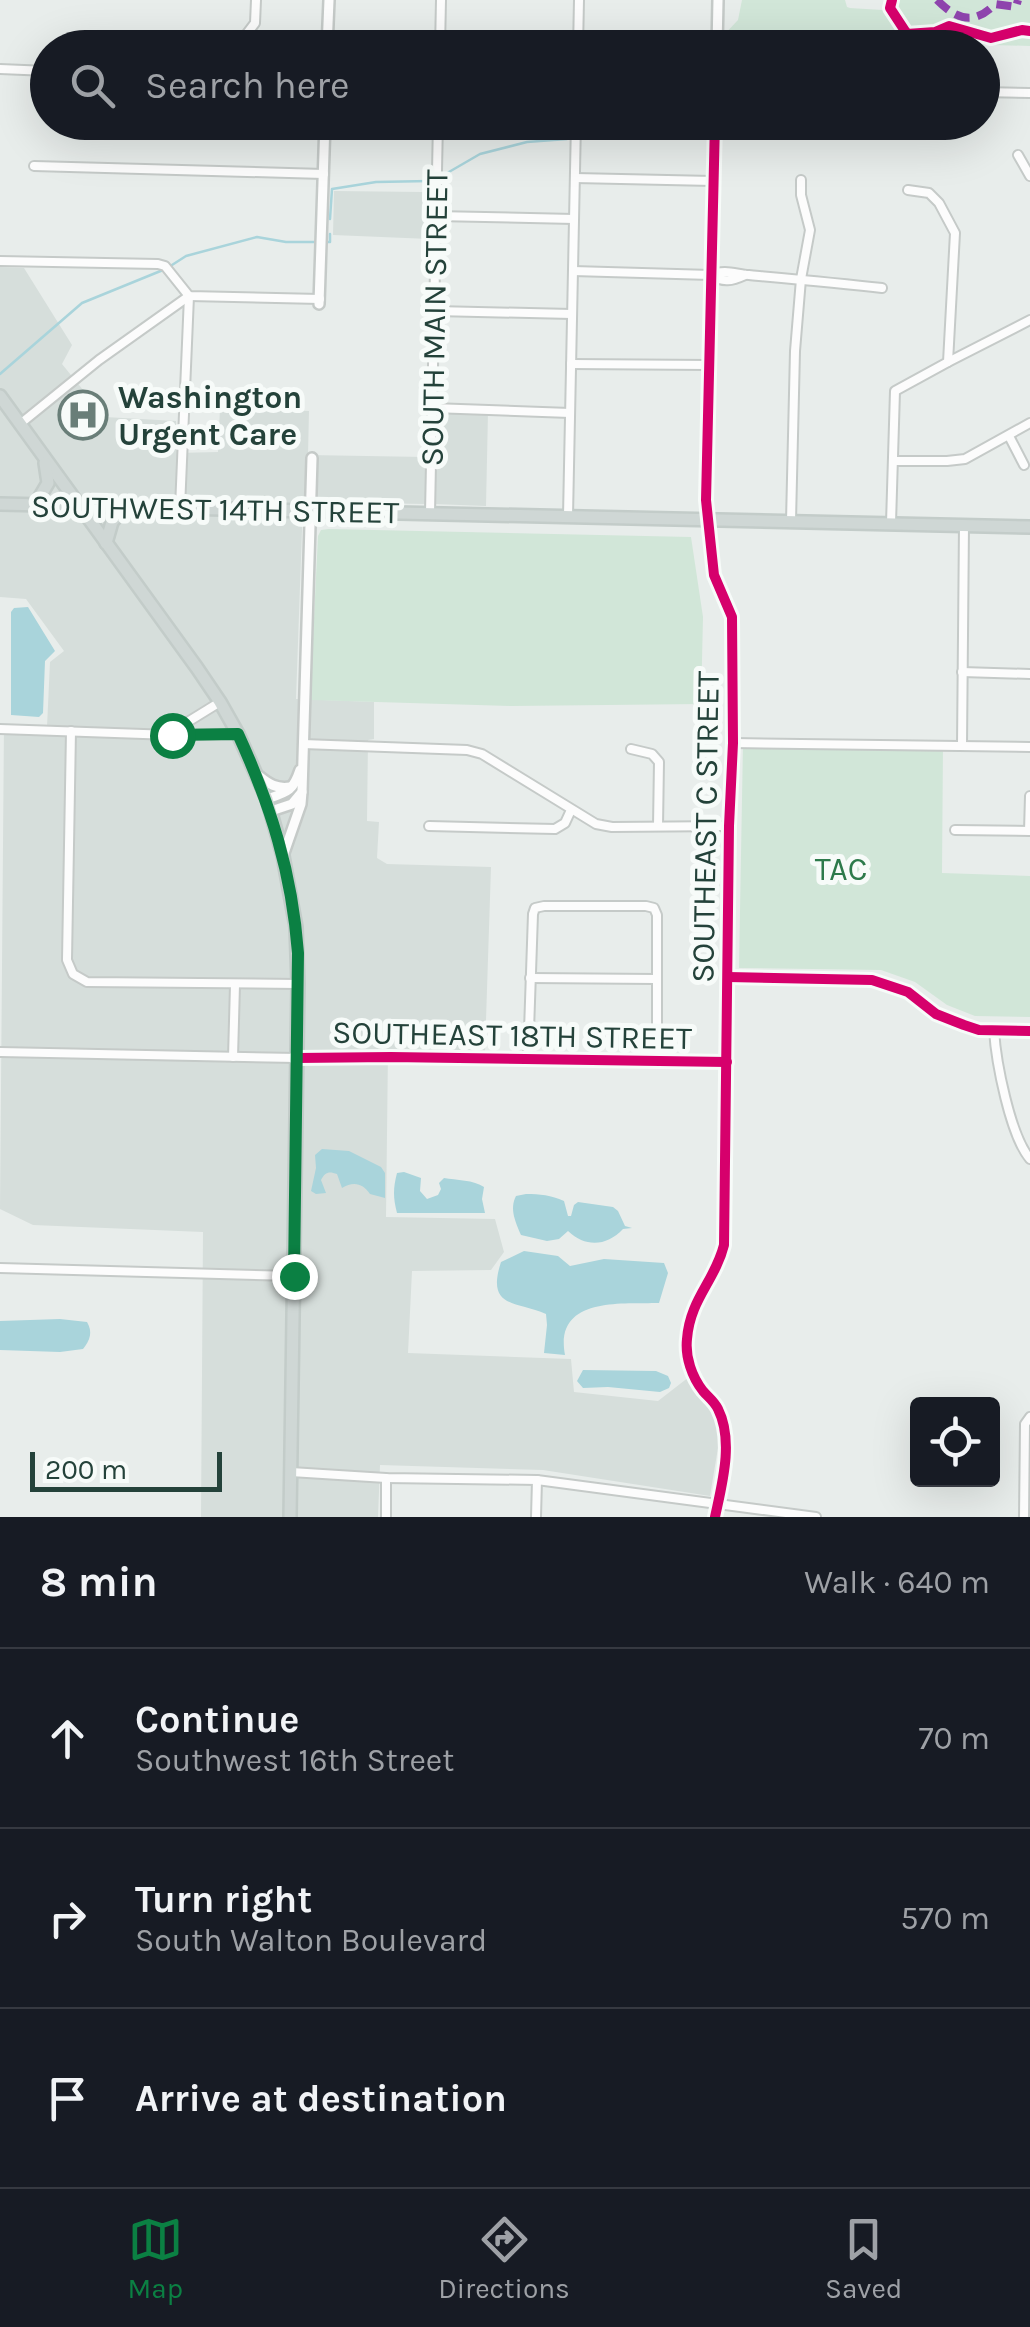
<!DOCTYPE html>
<meta charset="utf-8">
<style>
:root{--surface:#171b24;--page:#242831;--text:#f1f3f6;--muted:#9ea1a6;--line:#363941;--accent:#0b8043}
body{margin:0;font-family:Karla,sans-serif;background:var(--page);color:var(--text)}
.controls{position:absolute;right:30px;bottom:30px;display:grid;overflow:hidden;border-radius:10px;box-shadow:0 10px 40px #0002}
.controls button{width:90px;height:90px;display:grid;place-items:center;padding:0;border:0;border-bottom:2px solid var(--line);background:var(--surface);color:var(--text);font:50px sans-serif}
.scale{position:absolute;left:30px;bottom:25px;width:192px;box-sizing:border-box;padding-left:10px;border:5px solid #24423a;border-top:0;font-size:28px;line-height:35px;white-space:nowrap;color:#24423a;-webkit-text-stroke:8px #f7fbf9;paint-order:stroke}
.stop{position:absolute;width:30px;height:30px;margin:-22px;border:8px solid #0b8043;border-radius:50%;background:#fff}
.stop.end{background:#0b8043;border-color:#fff;box-shadow:0 2px 10px #0008}
.list{margin:0;padding:0;list-style:none}
h2{display:flex;justify-content:space-between;align-items:center;height:130px;margin:0;padding:0 40px;font-size:42px}
h2 small{font-size:32px;font-weight:400;color:var(--muted)}
.list li{display:grid;grid-template-columns:65px 1fr auto;gap:30px;align-items:center;box-sizing:border-box;height:180px;padding:0 40px;border-top:2px solid var(--line)}
.list b{display:block;font-size:38px;white-space:nowrap}
.list p{margin:0;font-size:32px;white-space:nowrap;color:var(--muted)}
.list em{font-size:32px;font-style:normal;color:var(--muted)}
.icon{flex:none;width:55px;height:55px;fill:none;stroke:currentColor;stroke-width:2;stroke-linecap:round;stroke-linejoin:round}
.map{position:relative;flex:none;width:1030px;height:1517px;overflow:hidden}
.search{position:absolute;background:var(--surface);box-shadow:0 10px 40px #0002;left:30px;right:30px;top:30px;height:110px;display:flex;align-items:center;gap:25px;box-sizing:border-box;padding:0 35px;border-radius:55px;color:var(--muted);font-size:38px}
.sheet{height:670px;background:var(--surface)}
nav{display:flex;justify-content:space-around;align-items:center;box-sizing:border-box;height:140px;border-top:2px solid var(--line);background:var(--surface);font-size:28px;color:var(--muted)}
nav a{display:grid;justify-items:center;gap:5px}
nav .on{color:var(--accent)}
.map>svg:first-child{display:block}
.built{fill:#d6dedb}
.green{fill:#d1e6d8}
.water{fill:#a9d4db}
.lines{fill:none;stroke-linecap:round;stroke-linejoin:round}
.stream{stroke:#a9d4db;stroke-width:2.5}
.minor-casing{stroke:#c5cac8;stroke-width:12}
.tertiary-casing{stroke:#c5cac8;stroke-width:14}
.primary-casing{stroke:#c3ccc9;stroke-width:16}
.minor{stroke:#fcfcfc;stroke-width:8}
.tertiary{stroke:#fcfcfc;stroke-width:9}
.primary{stroke:#cfd7d5;stroke-width:11}
.quiet{stroke:#8e44ad;stroke-width:8;stroke-dasharray:15 8;stroke-linecap:butt}
.cycleway-casing{stroke:#f7fbf9;stroke-width:16}
.cycleway{stroke:#d6006c;stroke-width:10}
.route{stroke:#0b8043;stroke-width:12}
.labels{text-anchor:middle;stroke-width:10;stroke-linejoin:round;paint-order:stroke}
.street-label{font-size:32px;fill:#24423a;stroke:#f7fbf9}
.poi-label{font-size:32px;font-weight:bold;fill:#24423a;stroke:#f7fbf9;text-anchor:start}
.park-label{font-size:32px;fill:#2d7a4b;stroke:#f7fbf9}
</style>
<div class="map">
<svg width="1030" height="1517" viewBox="0 0 1030 1517">
<rect width="100%" height="100%" fill="#e8edeb"/>
<g class="built">
<polygon points="431,189 430,239 333,235 334,191 422,192"/>
<polygon points="0,267 24,268 72,345 62,364 105,417 176,421 177,453 218,452 220,408 309,411 308,455 425,457 426,504 303,502 296,699 374,702 374,739 368,740 367,821 379,822 377,858 387,864 491,867 485,1051 388,1050 386,1217 495,1219 504,1252 491,1270 412,1271 408,1353 571,1359 574,1392 658,1401 689,1377 711,1406 720,1436 710,1496 543,1470 380,1465 378,1517 201,1517 203,1232 33,1225 0,1209 4,724 47,727 50,662 64,651 26,599 0,597"/>
<polygon points="436,410 488,412 486,506 434,504"/>
</g>
<g class="green">
<polygon points="742,0 845,0 847,7 850,8 882,10 892,7 896,0 1030,0 1030,46 722,37 738,20"/>
<polygon points="329,529 691,537 703,617 701,704 512,706 310,700 318,536 321,530"/>
<polygon points="743,743 943,745 942,873 1030,876 1030,1017 975,1016 947,1005 915,982 881,970 739,968"/>
</g>
<g class="water">
<polygon points="28,607 55,651 45,661 43,713 39,717 11,715 11,612 14,608"/>
<path d="M322,1149L349,1151L381,1167L385,1173V1198L370,1194C363,1183 353,1181 342,1188L337,1174C329,1171 325,1172 321,1180L326,1193L316,1194L311,1191L316,1168L315,1155Z"/>
<path d="M404,1172L421,1178L420,1191L427,1199L438,1195L441,1189L439,1183L444,1178C456,1180 474,1180 484,1187L482,1199L485,1213H397C393,1198 393,1188 397,1173Z"/>
<path d="M526,1194C540,1194 551,1195 564,1201L568,1216H571L574,1205L578,1202L613,1207L618,1211L625,1226L632,1228L623,1229C607,1246 586,1248 568,1231L559,1239L547,1241L521,1235C516,1223 509,1209 516,1196Z"/>
<path d="M524,1251L558,1256L570,1266L604,1259L664,1263L668,1273L659,1303C620,1304 554,1297 565,1355L544,1353L547,1325L546,1314C515,1301 486,1308 501,1262Z"/>
<path d="M60,1319L87,1322C93,1332 90,1340 83,1349L60,1352L0,1350V1321Z"/>
<polygon points="583,1370 656,1371 668,1376 671,1383 669,1388 660,1392 608,1387 583,1388 577,1381"/>
</g>
<g class="lines">
<g class="stream">
<polyline points="583,138 629,135 710,138"/>
<polyline points="718,138 785,135"/>
<polyline points="442,176 480,154 527,142 567,139"/>
<polyline points="330,219 332,189 376,182 430,181"/>
<polyline points="326,242 330,242 330,234"/>
<polyline points="172,265 186,256 257,237 286,242 316,242"/>
<polyline points="0,374 82,303 163,270"/>
</g>
<g class="minor-casing">
<g id="minor">
<polyline points="236,48 255,23 256,0"/>
<polyline points="440,48 441,0"/>
<polyline points="578,48 579,0"/>
<polyline points="0,69 48,71"/>
<polyline points="982,92 1030,93"/>
<polyline points="1018,155 1030,176"/>
<polyline points="34,166 324,174"/>
<polyline points="575,178 713,181"/>
<polyline points="435,216 574,219"/>
<polyline points="0,261 158,264 165,266 189,296 320,299"/>
<path d="M573,271L711,275C724,269 736,274 749,275C793,279 838,283 882,288"/>
<path d="M711,275C723,283 732,281 745,275"/>
<polyline points="435,311 572,314"/>
<polyline points="948,362 1030,320"/>
<polyline points="571,364 709,365"/>
<polyline points="432,408 570,413"/>
<polyline points="20,424 99,360 189,296"/>
<polyline points="1009,436 1024,465"/>
<polyline points="893,461 947,461 965,459 1030,423"/>
<polyline points="180,508 189,296"/>
<polyline points="430,513 438,122"/>
<polyline points="568,516 576,122"/>
<polyline points="791,521 795,351 801,279 810,230 801,195 801,180"/>
<polyline points="891,523 895,391 948,362 955,233 939,203 929,193 908,190"/>
<polyline points="962,672 1030,674"/>
<polyline points="0,729 172,735 238,734"/>
<polyline points="71,731 67,960 73,974 87,982 298,984"/>
<polyline points="163,733 186,723 220,702"/>
<polyline points="733,743 1030,747"/>
<polyline points="303,744 467,750 482,754 596,824 612,827 729,826"/>
<polyline points="962,745 964,525"/>
<polyline points="631,749 652,754 659,762 658,826"/>
<polyline points="429,826 555,829 565,823 571,810"/>
<polyline points="955,830 1030,831"/>
<polyline points="1029,831 1030,796"/>
<polyline points="728,977 872,980 908,992 936,1014 964,1025 979,1030 1030,1031"/>
<polyline points="530,978 656,979"/>
<path d="M994,1030C996,1062 1010,1135 1030,1159"/>
<polyline points="0,1052 297,1058 391,1057 727,1062"/>
<polyline points="233,1057 235,985"/>
<polyline points="528,1060 533,914 535,908 544,906 646,906 654,908 657,915 657,1062"/>
<polyline points="0,1268 294,1276"/>
<polyline points="291,1472 386,1478 537,1480 816,1517"/>
<polyline points="386,1517 386,1478"/>
<polyline points="536,1517 537,1480"/>
<polyline points="1024,1517 1025,1424 1030,1417"/>
</g>
</g>
<g class="tertiary-casing">
<g id="tertiary">
<polyline points="327,48 329,0"/>
<polyline points="717,48 718,0"/>
<path d="M715,122L706,500L714,575L732,617L733,743L729,826L724,1245C715,1281 690,1299 687,1339C685,1357 692,1377 703,1391C708,1397 714,1401 718,1409C734,1441 722,1484 715,1517"/>
<polyline points="319,304 325,122"/>
<path d="M259,776C269,784 276,789 290,787"/>
<path d="M267,799C288,792 293,791 300,770"/>
<polyline points="271,811 292,804 302,792 312,458"/>
<polyline points="284,853 301,804 302,792"/>
</g>
</g>
<g class="primary-casing">
<g id="primary">
<polyline points="0,396 197,668 220,702 238,734 267,799 283,856 296,927 298,984 290,1517"/>
<polyline points="0,504 1030,527"/>
<polyline points="35,505 48,483 45,463"/>
<polyline points="106,543 112,522 125,507"/>
</g>
</g>
<use href="#minor" class="minor"/>
<use href="#tertiary" class="tertiary"/>
<use href="#primary" class="primary"/>
<path class="quiet" d="M937,0C956,19 974,26 995,4L1016,7L1018,0"/>
<g class="cycleway-casing">
<g id="cycleway">
<polyline points="892,0 890,8 907,34 935,32 949,26 991,38 1022,30 1030,31"/>
<path d="M715,122L706,500L714,575L732,617L733,743L729,826L724,1245C715,1281 690,1299 687,1339C685,1357 692,1377 703,1391C708,1397 714,1401 718,1409C734,1441 722,1484 715,1517"/>
<polyline points="728,977 872,980 908,992 936,1014 964,1025 979,1030 1030,1031"/>
<polyline points="297,1058 391,1057 727,1062"/>
</g>
</g>
<use href="#cycleway" class="cycleway"/>
</g>
<g class="lines">
<path class="route" d="M172,735L238,734C271,806 292,873 298,953L294,1276"/>
</g>
<defs>
<g id="hospital-ring" transform="scale(2.5)"><circle r="9.5" fill="#f7fbf9" stroke="#697e78" stroke-width="1.5"/><path d="M-5-5h3v3.5h4V-5h3V5h-3V1.5h-4V5h-3Z" fill="#697e78"/></g>
</defs>
<g fill-rule="evenodd">
<use href="#hospital-ring" x="83" y="415"/>
</g>
<g class="labels">
<g class="street-label">
<text transform="translate(434 318) rotate(-89)" y="11">SOUTH MAIN STREET</text>
<text transform="translate(215 509) rotate(1)" y="11">SOUTHWEST 14TH STREET</text>
<text transform="translate(705 827) rotate(-89)" y="11">SOUTHEAST C STREET</text>
<text transform="translate(512 1035) rotate(1)" y="11">SOUTHEAST 18TH STREET</text>
</g>
<g class="poi-label">
<text x="118" y="408">Washington<tspan x="118" dy="37">Urgent Care</tspan></text>
</g>
<g class="park-label">
<text x="841" y="880">TAC</text>
</g>
</g>
</svg>
<div class="controls">
<button><svg class="icon" aria-label="locate" viewBox="0 0 24 24"><circle cx="12" cy="12" r="6"/><path d="M12 2v4M12 18v4M2 12h4M18 12h4"/></svg></button>
</div>
<div class="scale">200 m</div>
<div class="stop" style="left:172px;top:735px"></div>
<div class="stop end" style="left:294px;top:1276px"></div>
<div class="search"><svg class="icon" aria-label="search" viewBox="0 0 24 24"><circle cx="10" cy="10" r="6"/><path d="M15 15l6 6"/></svg>Search here</div>
</div>
<section class="sheet">
<h2>8 min<small>Walk · 640 m</small></h2>
<ul class="list">
<li><svg class="icon" aria-label="ahead" viewBox="0 0 24 24"><path d="M12 20V5M6 11l6-6 6 6"/></svg><div><b>Continue</b><p>Southwest 16th Street</p></div><em>70 m</em></li>
<li><svg class="icon" aria-label="right" viewBox="0 0 24 24"><path d="M7 20v-9h11M14 6l5 5-5 5"/></svg><div><b>Turn right</b><p>South Walton Boulevard</p></div><em>570 m</em></li>
<li><svg class="icon" aria-label="arrive" viewBox="0 0 24 24"><path d="M6 21V4h12l-3 4 3 4H6"/></svg><div><b>Arrive at destination</b></div></li>
</ul>
</section>
<nav>
<a class="on"><svg class="icon" aria-label="map" viewBox="0 0 24 24"><path d="M3 6l6-2 6 2 6-2v14l-6 2-6-2-6 2zM9 4v14M15 6v14"/></svg>Map</a>
<a><svg class="icon" aria-label="directions" viewBox="0 0 24 24"><path d="M12 3l9 9-9 9-9-9zM9 14v-3h6M13 9l2 2-2 2"/></svg>Directions</a>
<a><svg class="icon" aria-label="saved" viewBox="0 0 24 24"><path d="M7 4h10v16l-5-4-5 4z"/></svg>Saved</a>
</nav>
